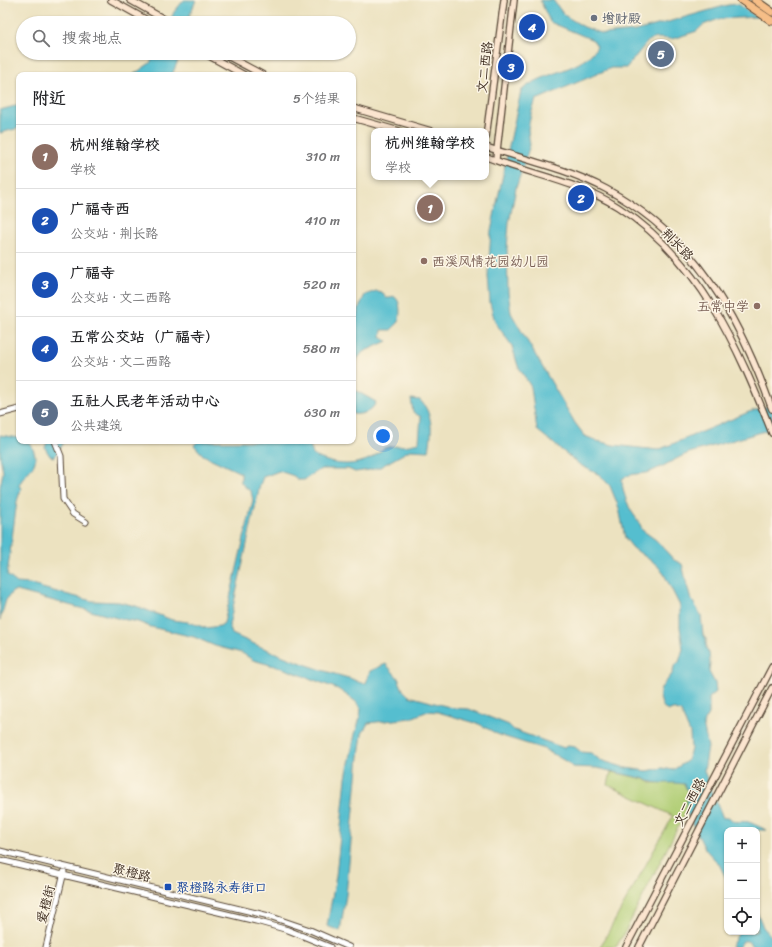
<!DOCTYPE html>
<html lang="zh">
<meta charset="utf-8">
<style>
:root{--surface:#fff;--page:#f2f2f2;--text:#202124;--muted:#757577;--line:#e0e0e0;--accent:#d1495b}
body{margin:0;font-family:Sriracha,"LXGW WenKai TC",sans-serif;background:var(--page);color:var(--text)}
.controls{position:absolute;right:12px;bottom:12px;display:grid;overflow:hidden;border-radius:8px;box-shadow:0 1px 3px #0004}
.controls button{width:36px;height:36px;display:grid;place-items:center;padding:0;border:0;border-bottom:1px solid var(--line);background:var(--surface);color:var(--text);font:20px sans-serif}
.you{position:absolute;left:383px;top:436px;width:14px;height:14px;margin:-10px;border:3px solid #fff;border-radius:50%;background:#1a73e8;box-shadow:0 0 0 6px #1a73e833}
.badge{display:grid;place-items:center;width:26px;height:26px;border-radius:50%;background:var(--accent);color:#fff;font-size:13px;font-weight:700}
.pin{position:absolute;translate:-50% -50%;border:2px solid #fff;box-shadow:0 1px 4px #0006}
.popup{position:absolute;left:371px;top:128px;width:118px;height:52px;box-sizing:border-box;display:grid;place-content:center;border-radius:8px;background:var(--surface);filter:drop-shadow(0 1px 3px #0005);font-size:13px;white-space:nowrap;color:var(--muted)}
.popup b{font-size:15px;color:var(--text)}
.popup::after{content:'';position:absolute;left:50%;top:100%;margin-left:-8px;border:8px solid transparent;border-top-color:var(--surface)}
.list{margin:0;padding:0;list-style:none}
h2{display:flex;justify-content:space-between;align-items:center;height:52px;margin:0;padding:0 16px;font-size:17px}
h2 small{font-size:13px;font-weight:400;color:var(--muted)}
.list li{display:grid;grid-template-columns:26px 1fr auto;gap:12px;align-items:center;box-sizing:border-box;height:64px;padding:0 16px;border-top:1px solid var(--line)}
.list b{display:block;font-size:15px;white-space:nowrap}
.list p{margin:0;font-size:13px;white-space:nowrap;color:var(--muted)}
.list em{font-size:13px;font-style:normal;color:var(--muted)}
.icon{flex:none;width:22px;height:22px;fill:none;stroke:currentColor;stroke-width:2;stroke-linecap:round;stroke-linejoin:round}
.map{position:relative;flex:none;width:772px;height:947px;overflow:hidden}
.search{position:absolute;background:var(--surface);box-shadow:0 1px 3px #0004;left:16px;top:16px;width:340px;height:44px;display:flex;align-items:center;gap:10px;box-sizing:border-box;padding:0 14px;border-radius:22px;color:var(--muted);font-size:15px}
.panel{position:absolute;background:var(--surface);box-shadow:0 1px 3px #0004;left:16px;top:72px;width:340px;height:372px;border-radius:8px}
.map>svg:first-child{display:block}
.green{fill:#b0ce75;stroke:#767c4a}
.water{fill:#54becf;stroke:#487476}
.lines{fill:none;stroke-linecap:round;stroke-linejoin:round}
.tertiary-casing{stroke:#564636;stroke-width:7}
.secondary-casing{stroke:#564636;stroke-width:8}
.motorway-casing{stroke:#564636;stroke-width:9}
.tertiary{stroke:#fff;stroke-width:5}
.secondary{stroke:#fbe5cf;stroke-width:5.5}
.motorway{stroke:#f6be87;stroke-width:7}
.worship-dot{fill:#6b7280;stroke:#fcf5e5;stroke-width:1.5}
.education-dot{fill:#8d6e63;stroke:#fcf5e5;stroke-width:1.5}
.transit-dot{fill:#1a4fb4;stroke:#fcf5e5;stroke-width:1.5}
.labels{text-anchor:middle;stroke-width:3;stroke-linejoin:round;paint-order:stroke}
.worship-label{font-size:13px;fill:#5b616d;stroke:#fcf5e5;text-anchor:start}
.street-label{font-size:13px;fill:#3b2a1e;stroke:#fcf5e5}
.education-label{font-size:13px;fill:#785e54;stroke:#fcf5e5;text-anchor:start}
.transit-label{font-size:13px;fill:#164399;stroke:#fcf5e5;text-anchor:start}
</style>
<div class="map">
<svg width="772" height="947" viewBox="0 0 772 947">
<rect width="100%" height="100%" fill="#fcf5e5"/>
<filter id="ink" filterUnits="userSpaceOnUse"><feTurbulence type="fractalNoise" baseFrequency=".025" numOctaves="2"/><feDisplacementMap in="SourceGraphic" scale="8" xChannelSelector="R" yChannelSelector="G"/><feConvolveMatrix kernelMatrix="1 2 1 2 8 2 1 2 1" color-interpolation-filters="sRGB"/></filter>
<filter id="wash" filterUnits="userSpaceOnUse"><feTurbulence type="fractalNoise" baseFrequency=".012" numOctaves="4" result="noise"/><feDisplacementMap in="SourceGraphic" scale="16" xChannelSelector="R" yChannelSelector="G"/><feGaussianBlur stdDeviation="0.9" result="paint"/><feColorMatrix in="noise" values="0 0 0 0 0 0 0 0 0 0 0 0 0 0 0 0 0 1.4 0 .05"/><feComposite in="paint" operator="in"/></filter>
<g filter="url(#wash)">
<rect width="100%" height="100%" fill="#ece2c0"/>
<polygon class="green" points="611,772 645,779 651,783 672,782 684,784 688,791 686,811 625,932 616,947 600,947 673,816 608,785"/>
<g class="water">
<polygon points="184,0 196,0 189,17 189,23 169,23 174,12"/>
<path d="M540,0H553L564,15L584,27L604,34L636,31L728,5L738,4L757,17L719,19L703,25L697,31L672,39L657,38L649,40L626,68H611L536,100L531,114L528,129L530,145L516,188L509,223L507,248L508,292L511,313L575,423L585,436L597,441L613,445L658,450L749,412L772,405V429L689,453C676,458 665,466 652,471C641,476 633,471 622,479C622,488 625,497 628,504C631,514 640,520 642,530L656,540L674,560L682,564L690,597L701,615L703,636L706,638V648L709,653L710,663L709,672L715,683L716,692L709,698V714L703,724L708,747L704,771L723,818L729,817C735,825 741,820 749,822C754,824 762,828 767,830H727V880L719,864L705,849L686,811L688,791L684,784C671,781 656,786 645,779L597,768L572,767L567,762L544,749L499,735L479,724L438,712L428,711L411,718L368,723L362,734L359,756L346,895L340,931L327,926L336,876L346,778L355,734L360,718L361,708L355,701L338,689L285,669L253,660L242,653L215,646L194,637L151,627L138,622L117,618L17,591H13L6,600L0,620V487L3,472L0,455V435L19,438V441L30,443C43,467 29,466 19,485L21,489L17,501L7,575L17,583L30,584L42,588L92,601L119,602L136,606L172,620L188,622L206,628L220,626L224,623L253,500L251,492L241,483V473L203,455L194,445L198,441H309L313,455C331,465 354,468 373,457C378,454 382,448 388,447C398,445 410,447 419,442L421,417L413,412L411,399L420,400C434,415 432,433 429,451L410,450L380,467L370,470L355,472L348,469H321L304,480H297L294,476L279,471L263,477L260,485L229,625L232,634C271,652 311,668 352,679C357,681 360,684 366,683L370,671L386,664L398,678L403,690L409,696L453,708L469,709L509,725L514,730L564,748L568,746L575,747L581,752L591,753L600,760L626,768L647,771L662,768L673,770L687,761L691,749L690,733L681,712L672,709L668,711C664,708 662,706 661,701C655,683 674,681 674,666L679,662L683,649L680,627V606L664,574L657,565L633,548L625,538L619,508L610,486L600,475L580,465L537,430L531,387L518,366L512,346L495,322L490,303L488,276L491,230L521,91C542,71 585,71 597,46L593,40L550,22Z"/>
<polygon points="155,53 181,53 172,75 133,75 150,63"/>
<polygon points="19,105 19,128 0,133 0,110"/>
<path d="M376,291L382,292L386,298H390L393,296C402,300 400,314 399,322L391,330H382L381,337L387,341L363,352L353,364C353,337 352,319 365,295Z"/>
<path d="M353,389L376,402C372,412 362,415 353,414Z"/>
<polygon points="47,441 65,441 54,457 50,456 45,448"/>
<path d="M757,912L763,927L772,937V947H753C750,943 748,940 743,941L739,947H731L739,932H757Z"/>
</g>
</g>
<g filter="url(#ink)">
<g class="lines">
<g class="tertiary-casing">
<g id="tertiary">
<polyline points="0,414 19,409"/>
<polyline points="55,441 61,456 63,499 73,514 86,522"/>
<polyline points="0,851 269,916 310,930 349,947"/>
<polyline points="0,860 256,921 288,930 330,947"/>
<polyline points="46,947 64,872"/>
</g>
</g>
<g class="secondary-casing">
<g id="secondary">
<polyline points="111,0 152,23"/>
<polyline points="130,0 171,23"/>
<polyline points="204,53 244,75"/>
<polyline points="222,53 263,75"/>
<polyline points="353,108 431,131"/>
<polyline points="353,118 399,131"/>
<polyline points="486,137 504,0"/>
<path d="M486,147C527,160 568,169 606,189C696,237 739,317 772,409"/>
<path d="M486,157C493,159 499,162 506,164C544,177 584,185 618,207C700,259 738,347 772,433"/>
<polyline points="496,159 514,0"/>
<polyline points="626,947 772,667"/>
<polyline points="639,947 772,688"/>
</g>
</g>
<g class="motorway-casing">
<g id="motorway">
<polyline points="741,0 772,21"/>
<polyline points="755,0 772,12"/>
</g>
</g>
<use href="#tertiary" class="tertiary"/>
<use href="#secondary" class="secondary"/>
<use href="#motorway" class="motorway"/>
</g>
</g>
<circle class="worship-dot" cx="594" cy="18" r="4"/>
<g class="education-dot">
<circle cx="424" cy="261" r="4"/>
<circle cx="757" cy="306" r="4"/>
</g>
<rect class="transit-dot" x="164" y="883" width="8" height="8" rx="2"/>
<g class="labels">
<g class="worship-label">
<text x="602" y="23">增财殿</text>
</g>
<g class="street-label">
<text transform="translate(484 67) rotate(-83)" y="5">文二西路</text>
<text transform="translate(678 244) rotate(46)" y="5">荆长路</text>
<text transform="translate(689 802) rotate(-62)" y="5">文二西路</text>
<text transform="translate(132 872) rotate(14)" y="5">聚橙路</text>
<text transform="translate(45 904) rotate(-76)" y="5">爱橙街</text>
</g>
<g class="education-label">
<text x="432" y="266">西溪风情花园幼儿园</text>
<text x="749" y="311" text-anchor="end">五常中学</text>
</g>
<g class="transit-label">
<text x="176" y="892">聚橙路永寿街口</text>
</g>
</g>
</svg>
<div class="controls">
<button>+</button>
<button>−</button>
<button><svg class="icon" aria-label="locate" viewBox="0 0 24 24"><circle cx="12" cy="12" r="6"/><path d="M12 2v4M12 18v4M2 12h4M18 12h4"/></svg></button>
</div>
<div class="you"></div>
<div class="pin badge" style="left:430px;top:208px;background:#8d6e63">1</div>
<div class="popup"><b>杭州维翰学校</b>学校</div>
<div class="pin badge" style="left:581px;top:198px;background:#1a4fb4">2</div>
<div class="pin badge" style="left:511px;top:67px;background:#1a4fb4">3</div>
<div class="pin badge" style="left:532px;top:27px;background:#1a4fb4">4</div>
<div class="pin badge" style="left:661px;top:54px;background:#5c6f8a">5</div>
<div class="search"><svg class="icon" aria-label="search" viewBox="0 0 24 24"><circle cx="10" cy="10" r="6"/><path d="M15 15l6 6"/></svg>搜索地点</div>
<section class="panel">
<h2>附近<small>5个结果</small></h2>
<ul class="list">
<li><span class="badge" style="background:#8d6e63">1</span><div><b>杭州维翰学校</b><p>学校</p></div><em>310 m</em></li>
<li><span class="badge" style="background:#1a4fb4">2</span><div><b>广福寺西</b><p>公交站 · 荆长路</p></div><em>410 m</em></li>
<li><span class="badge" style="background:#1a4fb4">3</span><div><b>广福寺</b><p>公交站 · 文二西路</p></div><em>520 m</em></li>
<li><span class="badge" style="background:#1a4fb4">4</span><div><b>五常公交站（广福寺）</b><p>公交站 · 文二西路</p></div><em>580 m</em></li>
<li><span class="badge" style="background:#5c6f8a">5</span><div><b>五社人民老年活动中心</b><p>公共建筑</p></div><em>630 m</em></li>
</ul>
</section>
</div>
